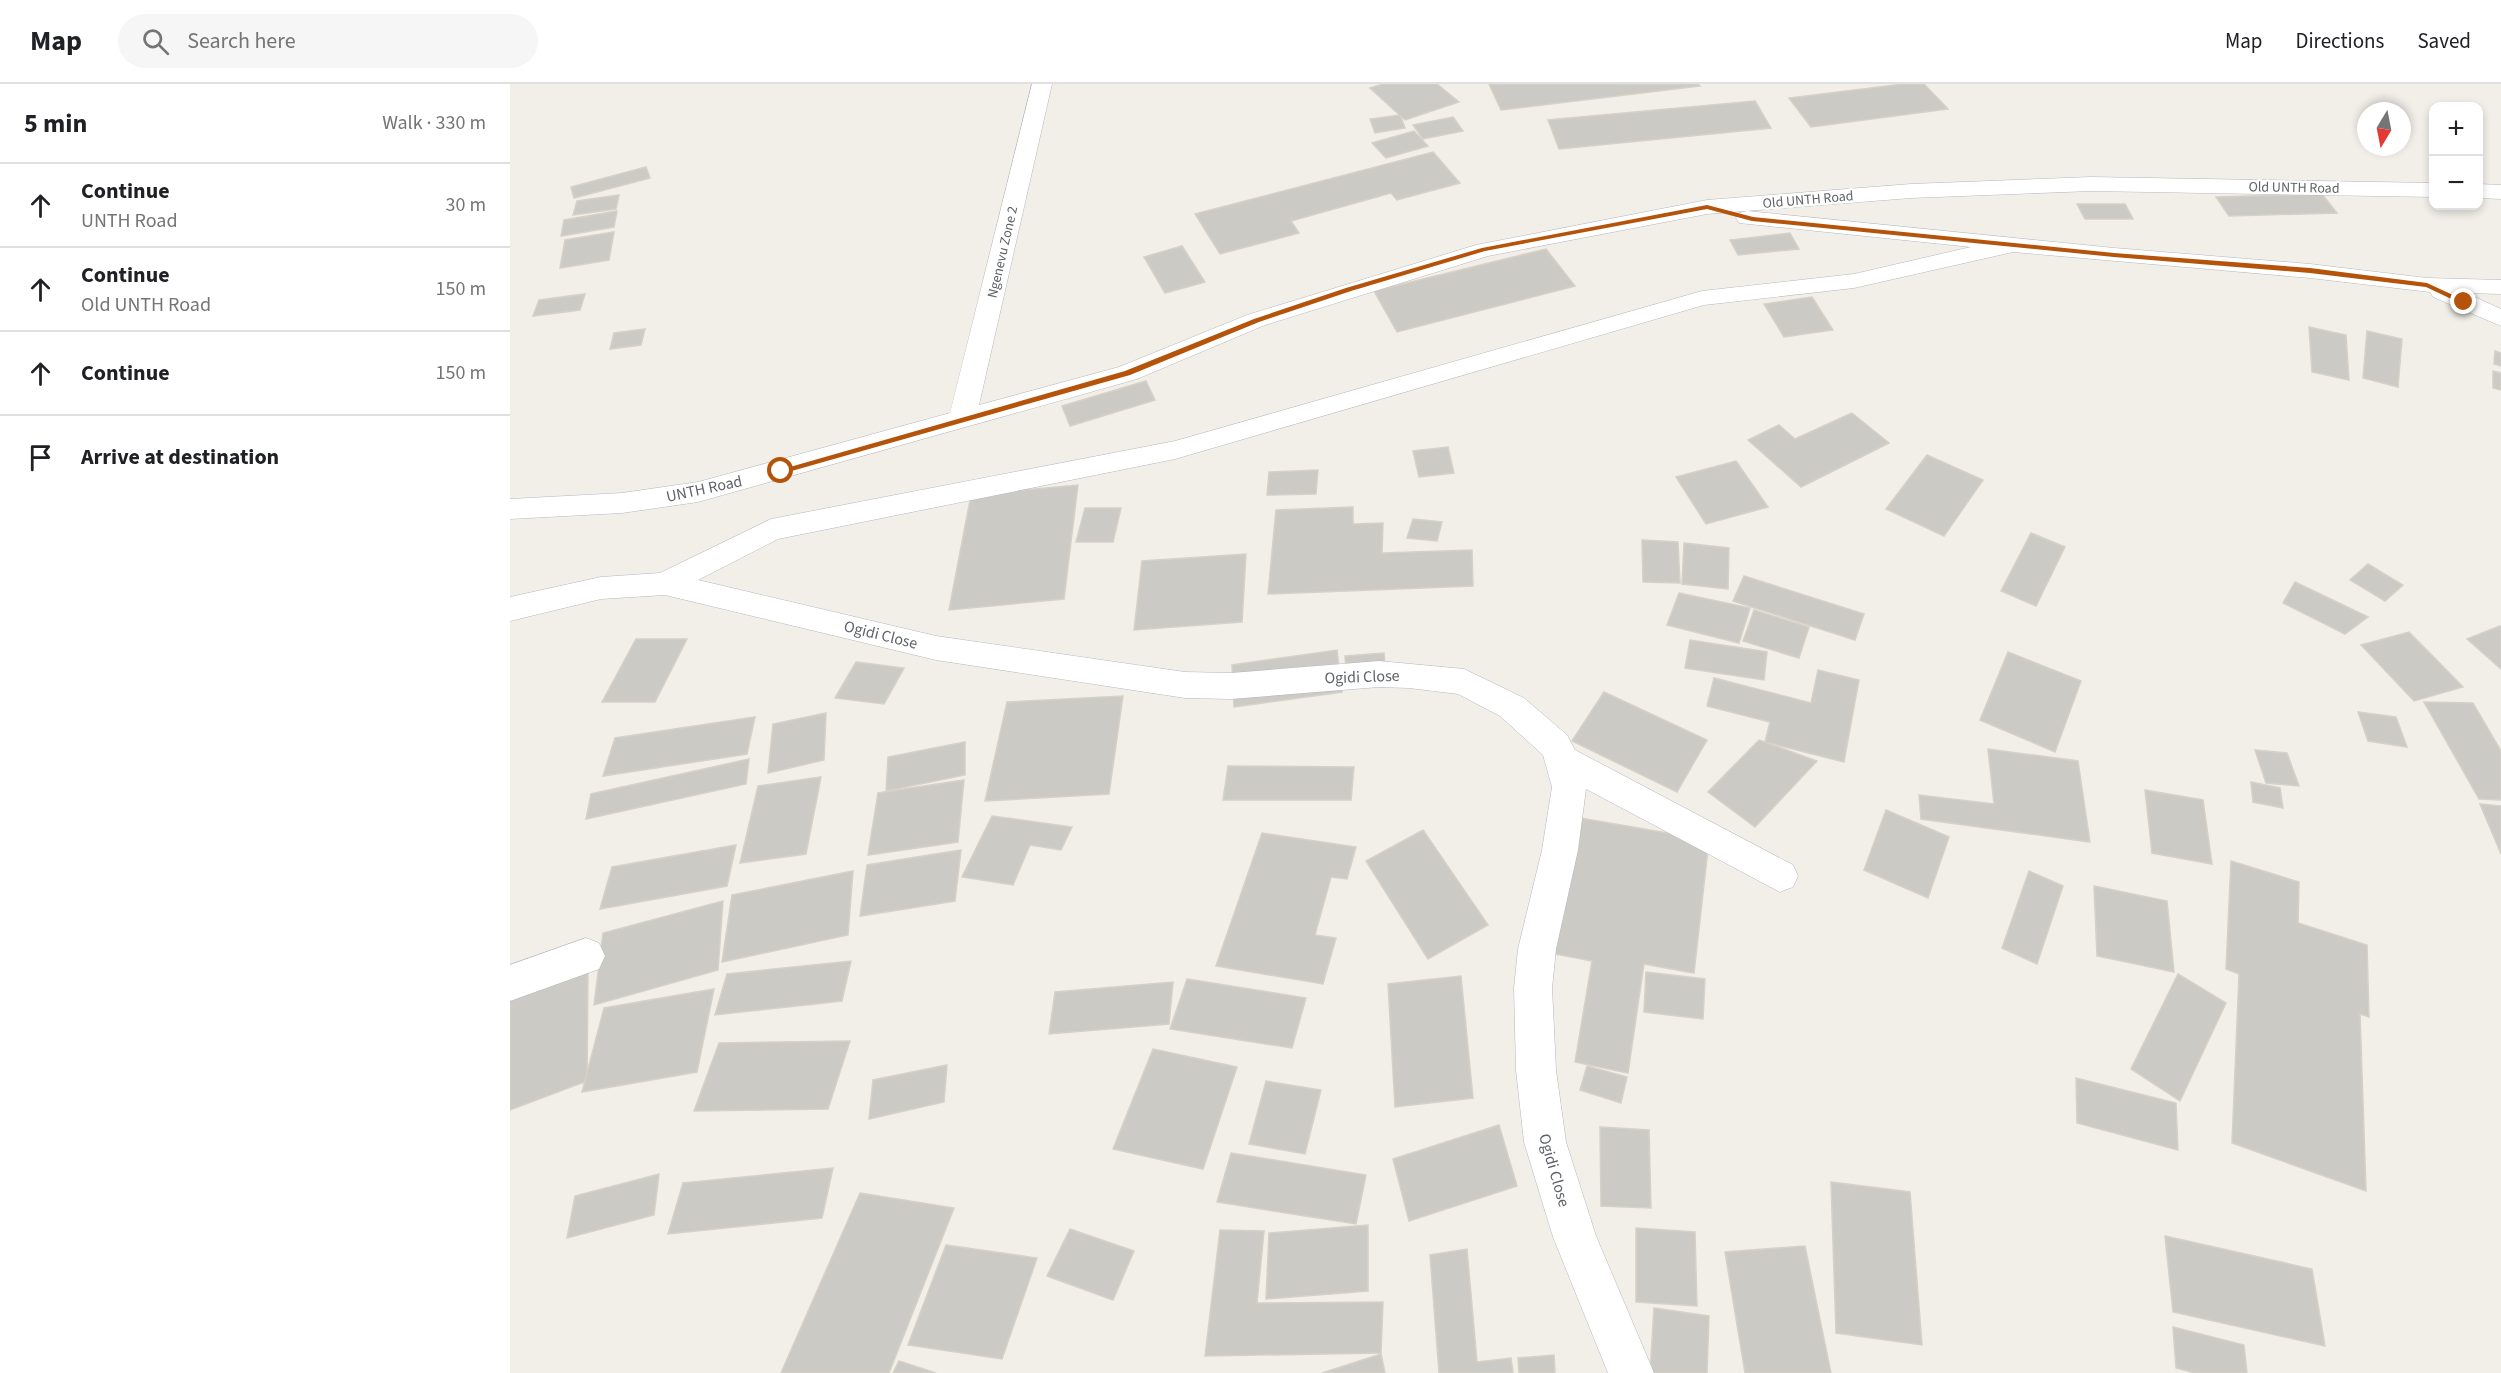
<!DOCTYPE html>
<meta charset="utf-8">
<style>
:root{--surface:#fff;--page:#f6f6f6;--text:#202124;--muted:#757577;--line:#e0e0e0}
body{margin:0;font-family:"Source Sans 3",sans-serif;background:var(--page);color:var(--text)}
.controls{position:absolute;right:18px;top:18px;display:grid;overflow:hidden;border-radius:12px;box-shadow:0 3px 9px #0003}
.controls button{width:54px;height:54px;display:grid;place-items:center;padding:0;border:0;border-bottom:2px solid var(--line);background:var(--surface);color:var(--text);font:30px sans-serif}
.compass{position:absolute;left:1847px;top:18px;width:54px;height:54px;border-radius:50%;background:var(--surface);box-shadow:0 3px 9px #0003;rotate:190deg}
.stop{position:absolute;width:18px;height:18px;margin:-14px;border:4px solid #b45309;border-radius:50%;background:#fff}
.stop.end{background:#b45309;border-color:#fff;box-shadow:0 2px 6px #0008}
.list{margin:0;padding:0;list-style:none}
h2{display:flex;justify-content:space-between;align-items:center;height:78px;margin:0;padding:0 24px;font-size:26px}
h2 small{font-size:20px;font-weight:400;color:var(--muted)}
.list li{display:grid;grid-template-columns:39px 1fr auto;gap:18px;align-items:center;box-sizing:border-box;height:84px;padding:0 24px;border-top:2px solid var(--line)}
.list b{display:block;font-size:22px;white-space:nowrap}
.list p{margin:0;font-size:20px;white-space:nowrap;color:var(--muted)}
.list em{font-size:20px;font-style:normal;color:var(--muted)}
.icon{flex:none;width:33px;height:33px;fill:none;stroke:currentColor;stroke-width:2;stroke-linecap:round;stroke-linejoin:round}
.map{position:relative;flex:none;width:1991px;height:1289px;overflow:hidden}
header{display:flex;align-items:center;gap:36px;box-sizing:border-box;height:84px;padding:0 30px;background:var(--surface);border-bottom:2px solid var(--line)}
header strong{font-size:28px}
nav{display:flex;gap:33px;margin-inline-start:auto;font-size:21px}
.search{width:420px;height:54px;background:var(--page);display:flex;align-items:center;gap:15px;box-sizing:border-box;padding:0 21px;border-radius:33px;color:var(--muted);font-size:22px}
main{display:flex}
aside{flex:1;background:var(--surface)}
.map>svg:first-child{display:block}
.building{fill:#cccac5;stroke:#d6d1c6;stroke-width:1.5}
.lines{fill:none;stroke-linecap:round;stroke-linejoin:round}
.minor-casing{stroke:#b5b8bc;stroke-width:1}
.minor{fill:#fff;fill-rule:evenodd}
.route{fill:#b45309}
.labels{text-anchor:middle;stroke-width:4.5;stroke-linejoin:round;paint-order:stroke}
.far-street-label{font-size:14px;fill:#5f6368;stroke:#fff}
.street-label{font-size:16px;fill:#5f6368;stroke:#fff}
</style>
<header>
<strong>Map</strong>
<div class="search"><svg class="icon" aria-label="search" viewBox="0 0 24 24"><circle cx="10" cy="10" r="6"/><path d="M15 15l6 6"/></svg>Search here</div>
<nav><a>Map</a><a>Directions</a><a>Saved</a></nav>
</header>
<main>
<aside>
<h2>5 min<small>Walk · 330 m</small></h2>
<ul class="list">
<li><svg class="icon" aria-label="ahead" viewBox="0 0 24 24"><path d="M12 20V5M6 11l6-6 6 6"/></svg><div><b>Continue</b><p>UNTH Road</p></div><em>30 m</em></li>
<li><svg class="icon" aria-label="ahead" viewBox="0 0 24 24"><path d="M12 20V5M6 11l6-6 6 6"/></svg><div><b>Continue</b><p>Old UNTH Road</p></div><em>150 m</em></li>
<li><svg class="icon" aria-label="ahead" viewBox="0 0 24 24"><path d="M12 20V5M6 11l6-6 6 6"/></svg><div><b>Continue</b></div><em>150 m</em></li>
<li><svg class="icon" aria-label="arrive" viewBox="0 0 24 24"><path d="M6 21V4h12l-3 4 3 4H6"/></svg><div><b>Arrive at destination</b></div></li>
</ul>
</aside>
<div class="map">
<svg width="1991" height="1289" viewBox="0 0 1991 1289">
<rect width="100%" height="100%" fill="#f1efe8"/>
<g class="building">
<polygon points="873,0 927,0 949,18 895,36 860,4"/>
<polygon points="979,0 1188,0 1190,2 991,26"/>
<polygon points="1393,0 1414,0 1438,25 1301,43 1279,14"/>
<polygon points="1245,17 1261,44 1049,65 1038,36"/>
<polygon points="890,31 895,44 865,49 860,35"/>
<polygon points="943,33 953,47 913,55 903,41"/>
<polygon points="904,47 918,62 876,74 862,59"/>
<polygon points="923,68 950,99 887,116 881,109 781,137 789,149 710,170 685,130"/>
<polygon points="136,83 140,94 64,114 61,103"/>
<polygon points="1812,110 1827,129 1719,132 1706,113"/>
<polygon points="109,111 106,125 63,131 67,117"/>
<polygon points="1567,120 1615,120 1623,135 1575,135"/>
<polygon points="107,127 104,143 51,152 54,136"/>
<polygon points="104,148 99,176 50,184 55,156"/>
<polygon points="1280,149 1289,165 1228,171 1220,156"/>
<polygon points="672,162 695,198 655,209 634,173"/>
<polygon points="1036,165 1065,202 887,248 864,207"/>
<polygon points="75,210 70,226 23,232 29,216"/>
<polygon points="1302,213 1323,246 1274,253 1254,220"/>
<polygon points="1799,243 1836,251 1839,296 1802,288"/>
<polygon points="135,245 131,261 100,265 104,249"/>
<polygon points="1857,247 1892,255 1888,303 1853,294"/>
<polygon points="1985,267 1991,269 1991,282 1984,280"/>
<polygon points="1983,287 1991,289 1991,306 1983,304"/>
<polygon points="636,297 645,316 560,342 552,322"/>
<polygon points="1342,329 1379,359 1291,403 1238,356 1269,341 1285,355"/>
<polygon points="938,363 944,389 909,393 903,367"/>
<polygon points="1417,371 1473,396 1434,452 1376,425"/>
<polygon points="1226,377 1258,423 1196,440 1166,393"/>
<polygon points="808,386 806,410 757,411 759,388"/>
<polygon points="568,401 554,515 439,526 461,411"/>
<polygon points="843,423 843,440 873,439 872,469 962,466 963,502 758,510 766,426"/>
<polygon points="575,424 611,424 603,458 566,458"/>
<polygon points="903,435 932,438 927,457 897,454"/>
<polygon points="1521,449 1555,463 1526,522 1491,507"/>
<polygon points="1132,456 1168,458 1170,499 1133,498"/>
<polygon points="1174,459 1219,464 1218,505 1172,500"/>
<polygon points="736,470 732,538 624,546 632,477"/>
<polygon points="1858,480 1893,501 1875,517 1840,496"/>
<polygon points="1234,492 1354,530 1345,556 1223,517"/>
<polygon points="1785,498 1858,533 1835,550 1773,519"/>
<polygon points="1169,509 1240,524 1229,559 1157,541"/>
<polygon points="1244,526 1299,543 1289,574 1233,557"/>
<polygon points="1990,542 1991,543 1991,585 1957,555"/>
<polygon points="1899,548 1953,603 1904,617 1851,561"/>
<polygon points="126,555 177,555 145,618 92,618"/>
<polygon points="1180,556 1257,568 1254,596 1175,584"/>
<polygon points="827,566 832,608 724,623 722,581"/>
<polygon points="1498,568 1571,597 1545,668 1470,636"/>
<polygon points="874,569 876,597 837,601 835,572"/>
<polygon points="346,578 394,584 374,620 325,614"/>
<polygon points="1308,586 1349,596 1334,678 1255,658 1260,638 1197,622 1204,594 1301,619"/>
<polygon points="1094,608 1197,656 1167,708 1062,657"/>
<polygon points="613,612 599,710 475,717 497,618"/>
<polygon points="1914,618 1963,619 1991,667 1991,716 1969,715"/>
<polygon points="1848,628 1886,633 1897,663 1858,657"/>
<polygon points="316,629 314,676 258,689 263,640"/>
<polygon points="245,633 237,670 93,692 105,654"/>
<polygon points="1249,656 1307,677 1245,743 1198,708"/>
<polygon points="455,658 455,691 376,707 378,673"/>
<polygon points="1478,665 1568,677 1580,758 1411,735 1409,711 1484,720"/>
<polygon points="1745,666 1777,669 1789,702 1756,699"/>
<polygon points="239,675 236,700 76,735 81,710"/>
<polygon points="718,682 844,683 841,716 713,716"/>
<polygon points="311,693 296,770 230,779 248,702"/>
<polygon points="454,696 448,758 358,771 368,709"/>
<polygon points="1741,698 1770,704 1773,724 1743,718"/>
<polygon points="1635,706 1693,716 1702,780 1642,769"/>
<polygon points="1970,720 1991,722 1991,770"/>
<polygon points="1376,726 1439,753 1418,814 1354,786"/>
<polygon points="482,732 562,743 551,766 520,761 503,801 452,793"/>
<polygon points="1070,734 1199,756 1184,889 1134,880 1118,989 1065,978 1082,877 1045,870"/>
<polygon points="913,746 978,841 918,875 856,777"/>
<polygon points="752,749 846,763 837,795 821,793 805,851 826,854 813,900 706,882"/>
<polygon points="226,761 217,802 90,825 102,783"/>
<polygon points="451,766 445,817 350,832 357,781"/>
<polygon points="1721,777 1789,798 1788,839 1857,861 1859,933 1850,930 1856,1107 1722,1059 1729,890 1716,885"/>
<polygon points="343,787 338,851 212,878 222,811"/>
<polygon points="1519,787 1553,802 1527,880 1492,864"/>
<polygon points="1584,802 1657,817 1664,888 1587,872"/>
<polygon points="213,817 208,886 84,921 93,849"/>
<polygon points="341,877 332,917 205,931 217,890"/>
<polygon points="78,888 77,997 0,1026 0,916"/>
<polygon points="1136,888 1195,895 1193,935 1134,928"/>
<polygon points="1668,890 1716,919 1670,1017 1621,985"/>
<polygon points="951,892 963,1014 885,1023 878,900"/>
<polygon points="677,895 796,914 782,964 660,945"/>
<polygon points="663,898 659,940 539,950 545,908"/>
<polygon points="204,905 187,988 72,1008 94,924"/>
<polygon points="340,957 318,1025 184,1027 209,959"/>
<polygon points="643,965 727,983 693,1085 603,1065"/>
<polygon points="437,981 434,1018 359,1035 363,996"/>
<polygon points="1077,982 1117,993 1111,1019 1070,1006"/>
<polygon points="1566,994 1666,1019 1668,1066 1567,1039"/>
<polygon points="756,997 811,1006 795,1070 739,1060"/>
<polygon points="989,1041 1007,1102 899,1137 883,1075"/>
<polygon points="1090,1043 1139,1046 1141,1124 1091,1122"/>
<polygon points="721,1069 856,1091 846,1140 707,1118"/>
<polygon points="323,1084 312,1134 158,1150 173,1099"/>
<polygon points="149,1090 144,1131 57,1154 65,1112"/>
<polygon points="1321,1098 1400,1108 1412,1261 1326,1249"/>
<polygon points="350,1109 444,1124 379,1289 271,1289"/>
<polygon points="858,1141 858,1207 756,1215 759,1149"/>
<polygon points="1126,1144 1185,1148 1187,1222 1126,1218"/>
<polygon points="560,1145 624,1167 603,1216 537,1192"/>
<polygon points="710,1146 754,1147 747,1219 873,1218 871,1269 695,1272"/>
<polygon points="1655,1152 1802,1185 1815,1262 1663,1228"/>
<polygon points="436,1161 527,1174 492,1275 398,1261"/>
<polygon points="1295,1162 1321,1289 1235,1289 1215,1168"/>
<polygon points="957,1165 967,1278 1001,1274 1003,1289 929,1289 920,1171"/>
<polygon points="1144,1224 1199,1232 1197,1289 1140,1289"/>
<polygon points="1663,1243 1734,1261 1737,1289 1685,1289 1666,1284"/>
<polygon points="871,1270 875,1289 812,1289"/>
<polygon points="1044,1271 1045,1289 1009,1289 1008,1274"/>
<polygon points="389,1277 426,1289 383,1289"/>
</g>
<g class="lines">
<g class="minor-casing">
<g id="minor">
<polygon points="522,0 542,0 469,321 609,283 737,231 966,161 1197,116 1401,100 1581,93 1924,99 1924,113 1581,107 1401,114 1197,130 978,172 755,241 627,295 188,418 112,429 0,435 0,415 112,409 188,398 440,329"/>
<polygon points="1968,100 1991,101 1991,115 1968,114"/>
<polygon points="1237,127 1604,164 1800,180 1917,194 1991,196 1991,210 1956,209 1991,225 1991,242 1923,213 1920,208 1800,194 1503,168 1344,204 1194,221 665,375 268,455 188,496 426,552 675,588 721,589 869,577 954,585 1014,614 1057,651 1065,666 1283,781 1288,792 1283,803 1270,808 1076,705 1068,766 1046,865 1042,904 1046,986 1056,1058 1086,1152 1144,1289 1098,1289 1043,1153 1014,1058 1006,986 1004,904 1008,865 1032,766 1042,703 1033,671 990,632 948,610 899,604 869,603 721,615 675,614 426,576 155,511 91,515 0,537 0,513 91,493 150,489 261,435 665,357 1192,207 1344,190 1461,163 1229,139 1226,134 1229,129"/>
<polygon points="76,854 89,859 95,872 89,885 0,917 0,881"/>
</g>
</g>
<use href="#minor" class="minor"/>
</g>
<polygon class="route" points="1197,121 1243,133 1604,169 1800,184 1917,199 1958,218 1952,220 1916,203 1800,189 1604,173 1242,137 1197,125 975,167 841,207 749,238 620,291 271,390 266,387 615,287 744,235 836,204 972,164"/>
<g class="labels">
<g class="far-street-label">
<text transform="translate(1784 103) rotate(1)" y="5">Old UNTH Road</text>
<text transform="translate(1298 115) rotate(-5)" y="5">Old UNTH Road</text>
<text transform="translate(492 168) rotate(-77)" y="5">Ngenevu Zone 2</text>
</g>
<g class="street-label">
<text transform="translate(194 404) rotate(-12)" y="6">UNTH Road</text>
<text transform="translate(371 550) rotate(14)" y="6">Ogidi Close</text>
<text transform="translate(852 592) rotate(-2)" y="6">Ogidi Close</text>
<text transform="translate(1045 1086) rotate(74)" y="6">Ogidi Close</text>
</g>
</g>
</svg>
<div class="controls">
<button>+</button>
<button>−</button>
</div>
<svg class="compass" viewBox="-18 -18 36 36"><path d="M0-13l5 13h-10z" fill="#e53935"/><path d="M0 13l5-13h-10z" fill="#757577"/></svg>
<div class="stop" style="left:271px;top:387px"></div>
<div class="stop end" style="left:1954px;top:218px"></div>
</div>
</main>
